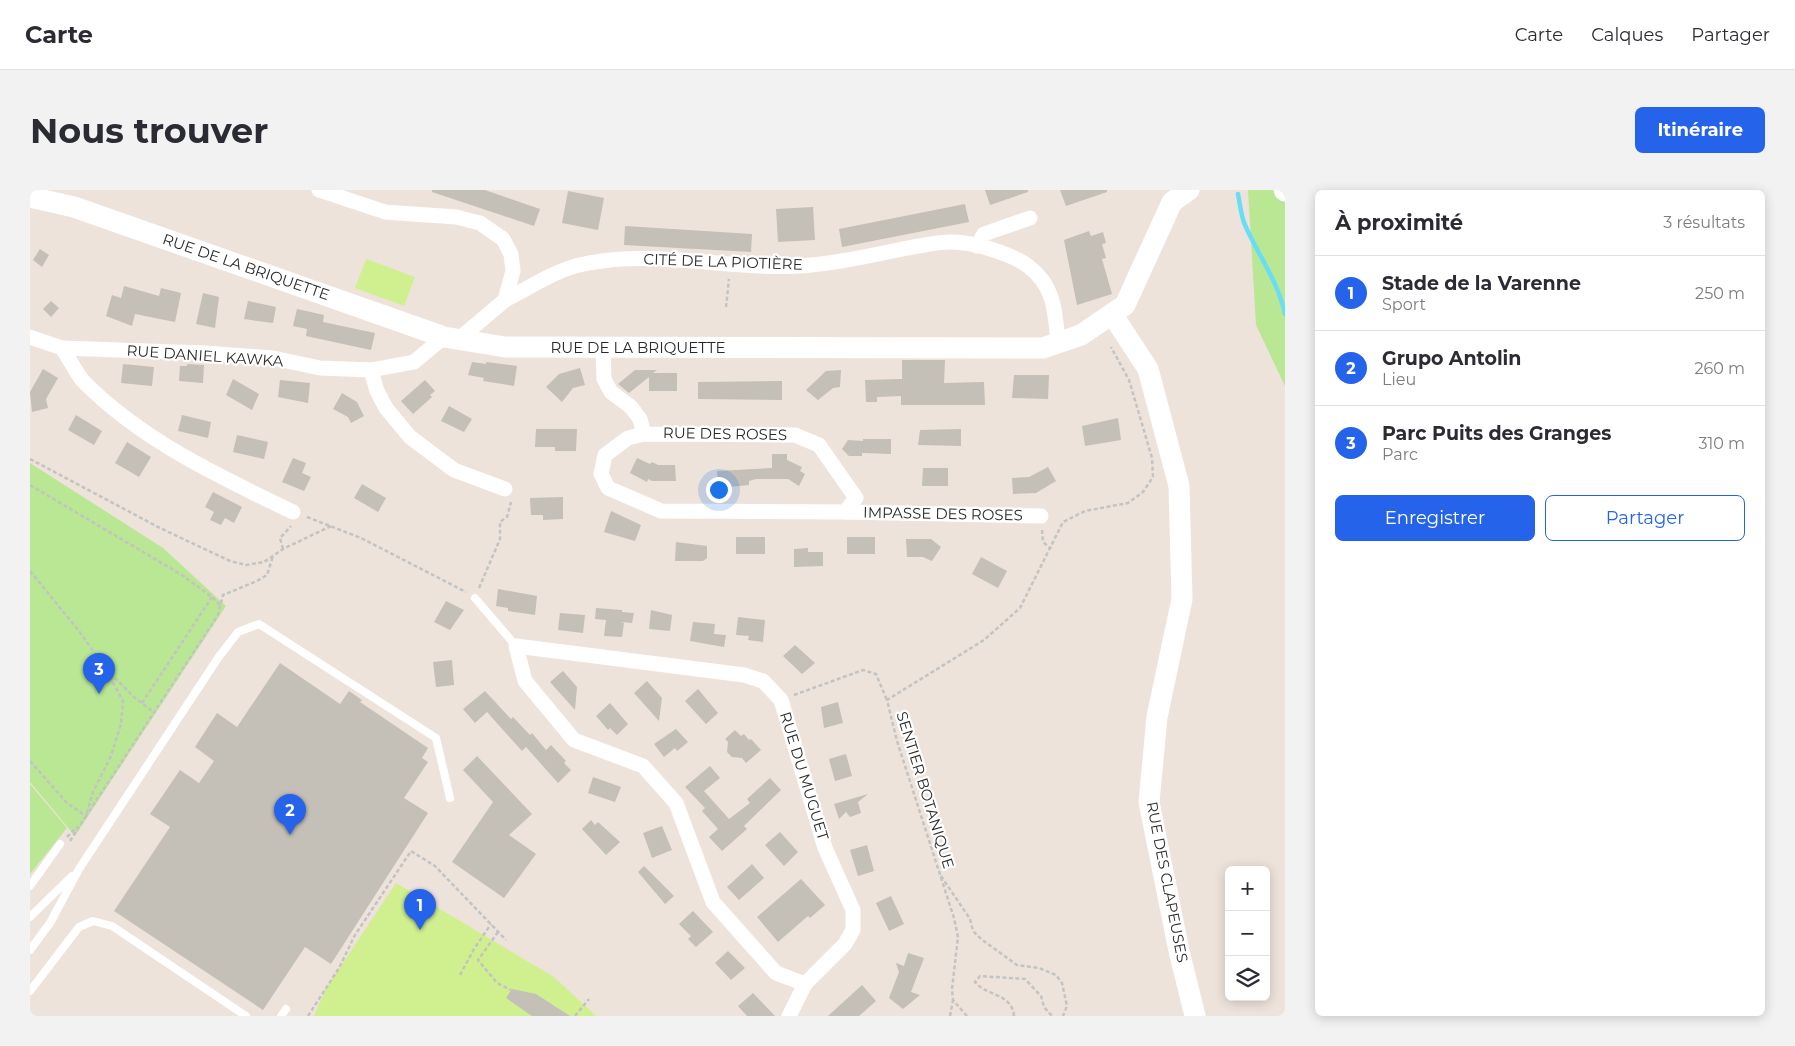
<!DOCTYPE html>
<html lang="fr">
<meta charset="utf-8">
<style>
:root{--surface:#fff;--page:#f2f2f3;--text:#2b2b33;--muted:#7c7c81;--line:#e1e1e2;--accent:#2563eb}
body{margin:0;font-family:Montserrat,sans-serif;background:var(--page);color:var(--text)}
.controls{position:absolute;right:15px;bottom:15px;display:grid;overflow:hidden;border-radius:8px;box-shadow:0 2px 12px #0003}
.controls button{width:45px;height:45px;display:grid;place-items:center;padding:0;border:0;border-bottom:1px solid var(--line);background:var(--surface);color:var(--text);font:25px sans-serif}
.you{position:absolute;left:688px;top:299px;width:18px;height:18px;margin:-12px;border:4px solid #fff;border-radius:50%;background:#1a73e8;box-shadow:0 0 0 8px #1a73e833}
.badge{display:grid;place-items:center;width:32px;height:32px;border-radius:50%;background:var(--accent);color:#fff;font-size:16px;font-weight:700}
.pin{position:absolute;translate:-50% -41px;filter:drop-shadow(0 1px 2px #0008)}
.pin::after{content:'';position:absolute;top:26px;width:18px;height:15px;background:inherit;clip-path:polygon(0 0,100% 0,50% 100%)}
.list{margin:0;padding:0;list-style:none}
h2{display:flex;justify-content:space-between;align-items:center;height:65px;margin:0;padding:0 20px;font-size:21px}
h2 small{font-size:16px;font-weight:400;color:var(--muted)}
.list li{display:grid;grid-template-columns:32px 1fr auto;gap:15px;align-items:center;box-sizing:border-box;height:75px;padding:0 20px;border-top:1px solid var(--line)}
.list b{display:block;font-size:19px;white-space:nowrap}
.list p{margin:0;font-size:16px;white-space:nowrap;color:var(--muted)}
.list em{font-size:16px;font-style:normal;color:var(--muted)}
.actions{display:flex;gap:10px;padding:15px 20px}
.actions a{flex:1;padding:11px 0;border:1px solid var(--accent);border-radius:8px;text-align:center;font-size:18px;color:var(--accent)}
.actions .main{background:var(--accent);color:#fff}
.icon{flex:none;width:28px;height:28px;fill:none;stroke:currentColor;stroke-width:2;stroke-linecap:round;stroke-linejoin:round}
.map{position:relative;flex:none;width:1255px;height:826px;overflow:hidden;border-radius:8px}
header{display:flex;align-items:center;gap:30px;box-sizing:border-box;height:70px;padding:0 25px;background:var(--surface);border-bottom:1px solid var(--line)}
header strong{font-size:24px}
nav{display:flex;gap:28px;margin-inline-start:auto;font-size:18px}
.intro{display:flex;align-items:center;justify-content:space-between;box-sizing:border-box;height:120px;padding:0 30px}
h1{margin:0;font-size:35px}
.button{padding:12px 22px;border-radius:8px;background:var(--accent);color:#fff;font-size:18px;font-weight:700}
main{display:flex;gap:30px;padding:0 30px}
aside{flex:1;background:var(--surface);border-radius:8px;box-shadow:0 2px 12px #0003}
.map>svg:first-child{display:block}
.green{fill:#b9e794}
.pitch{fill:#d0ef8f}
.lines{fill:none;stroke-linecap:round;stroke-linejoin:round}
.stream{stroke:#67def6;stroke-width:4.5}
.building{fill:#c4bfb7}
.path{stroke:#c3c3c3;stroke-width:2.5;stroke-dasharray:4 2.5;stroke-linecap:butt}
.lane{stroke:#fff;stroke-width:8}
.street{stroke:#fff;stroke-width:15}
.secondary{stroke:#fff;stroke-width:21}
.labels{text-anchor:middle;stroke-width:4.5;stroke-linejoin:round;paint-order:stroke}
.street-label{font-size:15px;fill:#2a2a2a;stroke:#fff}
</style>
<header>
<strong>Carte</strong>
<nav><a>Carte</a><a>Calques</a><a>Partager</a></nav>
</header>
<div class="intro"><h1>Nous trouver</h1><a class="button">Itinéraire</a></div>
<main>
<div class="map">
<svg width="1255" height="826" viewBox="0 0 1255 826">
<rect width="100%" height="100%" fill="#ede3db"/>
<g class="green">
<polygon points="1218,0 1255,0 1255,196 1226,135"/>
<polygon points="0,273 133,358 196,416 45,646 0,592"/>
<polygon points="0,594 37,638 0,684"/>
</g>
<g class="pitch">
<polygon points="336,69 385,87 374,116 325,98"/>
<polygon points="366,693 524,787 566,826 284,826 295,800"/>
</g>
<g class="lines">
<path class="stream" d="M1208,4C1210,14 1211,26 1215,35C1228,65 1248,91 1255,124"/>
</g>
<g class="building">
<polygon points="402,0 455,0 510,19 504,36 402,2"/>
<polygon points="955,0 998,0 998,2 960,15"/>
<polygon points="1030,0 1077,0 1077,2 1036,16"/>
<polygon points="538,1 574,8 568,40 532,33"/>
<polygon points="935,14 939,32 812,57 809,39"/>
<polygon points="783,17 785,50 748,52 746,19"/>
<polygon points="595,36 722,44 721,62 594,55"/>
<polygon points="1059,41 1061,46 1073,42 1076,53 1072,54 1076,68 1072,69 1082,104 1047,115 1034,50"/>
<polygon points="10,59 19,65 12,77 3,70"/>
<polygon points="94,96 129,106 131,98 151,103 145,132 105,124 102,136 76,126 82,105 91,108"/>
<polygon points="173,103 189,107 185,138 166,134"/>
<polygon points="21,111 29,118 21,127 13,119"/>
<polygon points="218,111 246,117 243,133 214,129"/>
<polygon points="267,119 294,125 293,132 345,143 341,160 276,146 277,139 263,136"/>
<polygon points="872,170 915,170 914,193 954,192 955,215 871,215 871,206 847,207 847,212 836,212 835,190 872,189"/>
<polygon points="442,172 456,174 456,172 487,176 484,196 453,191 454,188 438,185"/>
<polygon points="93,174 124,177 122,196 91,193"/>
<polygon points="157,174 174,175 173,193 149,191 150,176 157,176"/>
<polygon points="550,178 555,195 543,198 532,212 516,197 529,184"/>
<polygon points="13,179 28,188 16,209 18,218 2,222 0,202"/>
<polygon points="605,180 627,180 623,183 647,183 647,201 619,201 619,187 599,203 588,194"/>
<polygon points="811,180 810,197 803,198 788,210 776,200 796,181"/>
<polygon points="984,185 1019,185 1018,209 982,208"/>
<polygon points="203,189 229,204 222,220 196,205"/>
<polygon points="250,190 280,193 278,213 248,207"/>
<polygon points="395,190 405,201 400,205 402,207 383,224 371,211"/>
<polygon points="752,191 752,210 668,209 668,192"/>
<polygon points="312,203 327,212 334,226 321,233 318,227 303,219"/>
<polygon points="419,216 442,229 434,242 411,231"/>
<polygon points="46,225 72,241 64,255 38,240"/>
<polygon points="152,225 181,232 178,248 148,241"/>
<polygon points="1088,228 1091,250 1055,256 1052,236"/>
<polygon points="506,239 547,239 546,261 525,261 525,257 505,257"/>
<polygon points="931,239 931,256 888,255 890,240"/>
<polygon points="207,245 238,252 234,269 203,262"/>
<polygon points="833,249 861,249 861,264 832,263 832,266 819,266 812,259 818,250 833,251"/>
<polygon points="97,252 121,267 109,287 85,273"/>
<polygon points="742,264 757,264 757,270 772,277 770,281 775,284 769,296 758,289 726,289 719,291 719,295 688,298 687,281 742,278"/>
<polygon points="263,268 276,273 272,283 281,287 274,301 252,292"/>
<polygon points="607,268 620,274 622,272 628,275 645,275 646,291 622,291 618,289 617,292 600,283"/>
<polygon points="1018,277 1026,291 1006,303 983,304 982,288 999,287"/>
<polygon points="893,278 918,278 918,296 892,296"/>
<polygon points="332,294 356,308 348,322 324,308"/>
<polygon points="183,302 212,317 204,333 195,328 191,335 180,330 184,322 175,317"/>
<polygon points="533,307 533,329 513,330 513,325 501,325 500,308"/>
<polygon points="581,321 611,335 605,351 574,342"/>
<rect x="706" y="347" width="29" height="17"/>
<rect x="817" y="347" width="28" height="17"/>
<polygon points="876,349 901,349 911,357 902,371 893,367 877,367"/>
<polygon points="646,352 677,356 677,368 673,371 645,371"/>
<polygon points="778,358 778,362 793,362 793,376 764,377 764,359"/>
<polygon points="951,367 977,381 968,398 942,384"/>
<polygon points="468,399 507,406 505,425 478,421 478,418 466,416"/>
<polygon points="416,411 434,420 420,440 404,432"/>
<polygon points="566,418 592,420 592,422 604,423 602,433 591,432 594,433 592,447 574,446 576,430 565,429"/>
<polygon points="621,420 642,425 640,441 619,439"/>
<polygon points="530,423 555,425 553,443 528,440"/>
<polygon points="708,427 735,430 733,452 718,450 719,446 706,445"/>
<polygon points="663,432 685,434 684,444 696,445 694,457 660,451"/>
<polygon points="765,455 785,473 772,484 753,466"/>
<polygon points="422,470 424,495 406,497 403,472"/>
<polygon points="250,473 310,514 319,501 332,510 330,512 398,558 392,568 398,572 374,608 398,623 301,774 275,757 233,820 84,721 140,637 120,624 131,608 150,580 169,593 184,571 165,557 187,523 207,537"/>
<polygon points="533,481 547,497 545,520 520,492"/>
<polygon points="617,491 632,508 629,531 604,503"/>
<polygon points="668,499 688,523 676,534 655,511"/>
<polygon points="455,501 481,529 483,527 500,545 502,543 516,560 521,555 536,571 534,573 541,580 528,593 496,557 492,561 457,522 445,533 433,519"/>
<polygon points="808,512 813,533 794,538 791,517"/>
<polygon points="580,513 598,534 587,545 580,538 578,540 566,526"/>
<polygon points="646,539 658,552 647,561 645,558 634,567 624,554"/>
<polygon points="705,540 711,546 714,544 719,550 721,549 731,560 716,573 712,568 702,567 697,562 698,552 695,549"/>
<polygon points="816,564 822,586 805,591 799,569"/>
<polygon points="447,566 502,624 479,645 506,664 474,708 422,672 463,612 433,580"/>
<polygon points="680,576 690,588 674,601 699,629 720,613 717,609 740,588 751,600 714,636 717,639 692,661 679,647 688,639 672,621 675,618 655,597"/>
<polygon points="563,587 591,597 585,612 558,603"/>
<polygon points="838,604 828,612 831,623 820,627 816,622 809,629 804,614"/>
<polygon points="561,630 565,635 568,632 590,652 576,665 552,639"/>
<polygon points="632,636 642,660 622,668 613,643"/>
<polygon points="750,642 768,662 754,676 735,655"/>
<polygon points="837,655 844,681 828,686 820,660"/>
<polygon points="722,674 734,688 709,710 697,697"/>
<polygon points="614,676 644,706 635,714 608,682"/>
<polygon points="771,689 795,715 780,728 778,726 748,752 727,727"/>
<polygon points="861,706 874,734 859,741 846,713"/>
<polygon points="663,721 683,742 666,757 658,749 661,746 649,734"/>
<polygon points="698,761 715,778 701,790 685,773"/>
<polygon points="878,763 894,768 881,802 890,805 873,819 859,808 869,782 866,773 874,776"/>
<polygon points="832,795 846,811 829,826 798,826"/>
<polygon points="482,799 506,804 540,826 502,826 476,808"/>
<polygon points="723,803 745,826 717,826 708,816"/>
</g>
<g class="lines">
<g class="path">
<polyline points="696,117 699,89"/>
<polyline points="0,269 130,338 200,371 216,375 234,372 253,359 301,336"/>
<polyline points="0,295 152,385 182,407 190,415"/>
<polyline points="277,327 331,348 436,402"/>
<polyline points="1012,340 1013,352 1021,359"/>
<polyline points="253,359 250,348 261,336"/>
<polyline points="0,381 49,441 75,478 105,508 125,523"/>
<polyline points="449,398 470,349 470,332 477,327 481,312"/>
<polyline points="764,505 833,480 846,484 857,510"/>
<polyline points="112,513 182,407"/>
<polyline points="0,571 37,613 56,626 188,425 193,405 227,391 237,385 243,366"/>
<polyline points="37,647 47,637"/>
<polyline points="40,651 56,626 63,602 81,566 91,534 93,511 75,478"/>
<polyline points="911,686 940,729 943,741 951,749 987,775 1009,778 1026,785 1032,793 1037,816 1033,826"/>
<polyline points="468,742 448,770 467,793 481,800"/>
<polyline points="430,785 444,759 461,734"/>
<polyline points="278,826 309,778 325,745 381,661 405,676 476,750"/>
<polyline points="545,826 559,809"/>
<polyline points="920,826 923,810"/>
<polyline points="937,826 923,810 922,799 928,747 924,728 867,551 857,510 954,450 990,418 1033,332 1055,321 1098,313 1113,302 1123,287 1122,268 1099,190 1081,157"/>
<path d="M984,826C982,803 956,806 945,792L950,786L995,789L1011,806L1014,817L1022,826"/>
</g>
<g class="lane">
<polyline points="445,408 486,456"/>
<polyline points="0,696 30,654"/>
<polyline points="0,727 42,686"/>
<polyline points="0,760 20,733 49,679 188,468 208,442 229,434 406,548 420,608"/>
<polyline points="0,801 49,737 63,731 82,736 216,826"/>
<polyline points="251,826 256,819"/>
</g>
<g class="street">
<polyline points="289,0 355,22 426,27 450,33 473,49 481,64 483,81 475,110 429,149"/>
<polyline points="947,56 954,44 1000,28"/>
<path d="M475,110C501,97 527,79 554,74C625,59 698,80 769,76C806,74 842,65 878,58C896,55 915,50 934,53C951,55 984,65 998,76C1025,96 1025,122 1028,153"/>
<polyline points="0,147 32,158"/>
<polyline points="414,147 384,172 341,180 347,201 356,218 380,247 424,280 475,299"/>
<polyline points="573,158 574,189 581,202 601,217 610,229 614,244 765,245 789,255 826,308 815,322 631,321 578,298 571,284 575,265 598,248 614,244"/>
<path d="M263,322C190,287 113,251 55,193C46,184 40,169 32,158L174,163L243,168L290,178L341,180"/>
<polyline points="815,322 1011,326"/>
<polyline points="759,826 775,794 815,754 823,740 823,720 795,658 751,510 733,491 714,485 486,456 495,491 544,550 613,576 646,613 683,712 746,783 775,794"/>
</g>
<g class="secondary">
<polyline points="1254,0 1255,1"/>
<polyline points="0,7 44,17 414,147 475,157 1013,158 1051,145 1095,115 1142,12 1159,0"/>
<polyline points="1082,124 1118,179 1149,296 1152,409 1127,527 1119,612 1149,761 1165,826"/>
</g>
</g>
<g class="labels">
<g class="street-label">
<text transform="translate(693 72) rotate(2)" y="5">CITÉ DE LA PIOTIÈRE</text>
<text transform="translate(216 77) rotate(19)" y="5">RUE DE LA BRIQUETTE</text>
<text x="608" y="163">RUE DE LA BRIQUETTE</text>
<text transform="translate(175 166) rotate(4)" y="5">RUE DANIEL KAWKA</text>
<text transform="translate(695 244) rotate(1)" y="5">RUE DES ROSES</text>
<text transform="translate(913 324) rotate(1)" y="5">IMPASSE DES ROSES</text>
<text transform="translate(774 586) rotate(73)" y="5">RUE DU MUGUET</text>
<text transform="translate(895 600) rotate(73)" y="5">SENTIER BOTANIQUE</text>
<text transform="translate(1137 692) rotate(79)" y="5">RUE DES CLAPEUSES</text>
</g>
</g>
</svg>
<div class="controls">
<button>+</button>
<button>−</button>
<button><svg class="icon" aria-label="layers" viewBox="0 0 24 24"><path d="M12 4l9 5-9 5-9-5zM3 14l9 5 9-5"/></svg></button>
</div>
<div class="you"></div>
<div class="pin badge" style="left:390px;top:740px">1</div>
<div class="pin badge" style="left:260px;top:645px">2</div>
<div class="pin badge" style="left:69px;top:504px">3</div>
</div>
<aside>
<h2>À proximité<small>3 résultats</small></h2>
<ul class="list">
<li><span class="badge">1</span><div><b>Stade de la Varenne</b><p>Sport</p></div><em>250 m</em></li>
<li><span class="badge">2</span><div><b>Grupo Antolin</b><p>Lieu</p></div><em>260 m</em></li>
<li><span class="badge">3</span><div><b>Parc Puits des Granges</b><p>Parc</p></div><em>310 m</em></li>
</ul>
<div class="actions"><a class="main">Enregistrer</a><a>Partager</a></div>
</aside>
</main>
